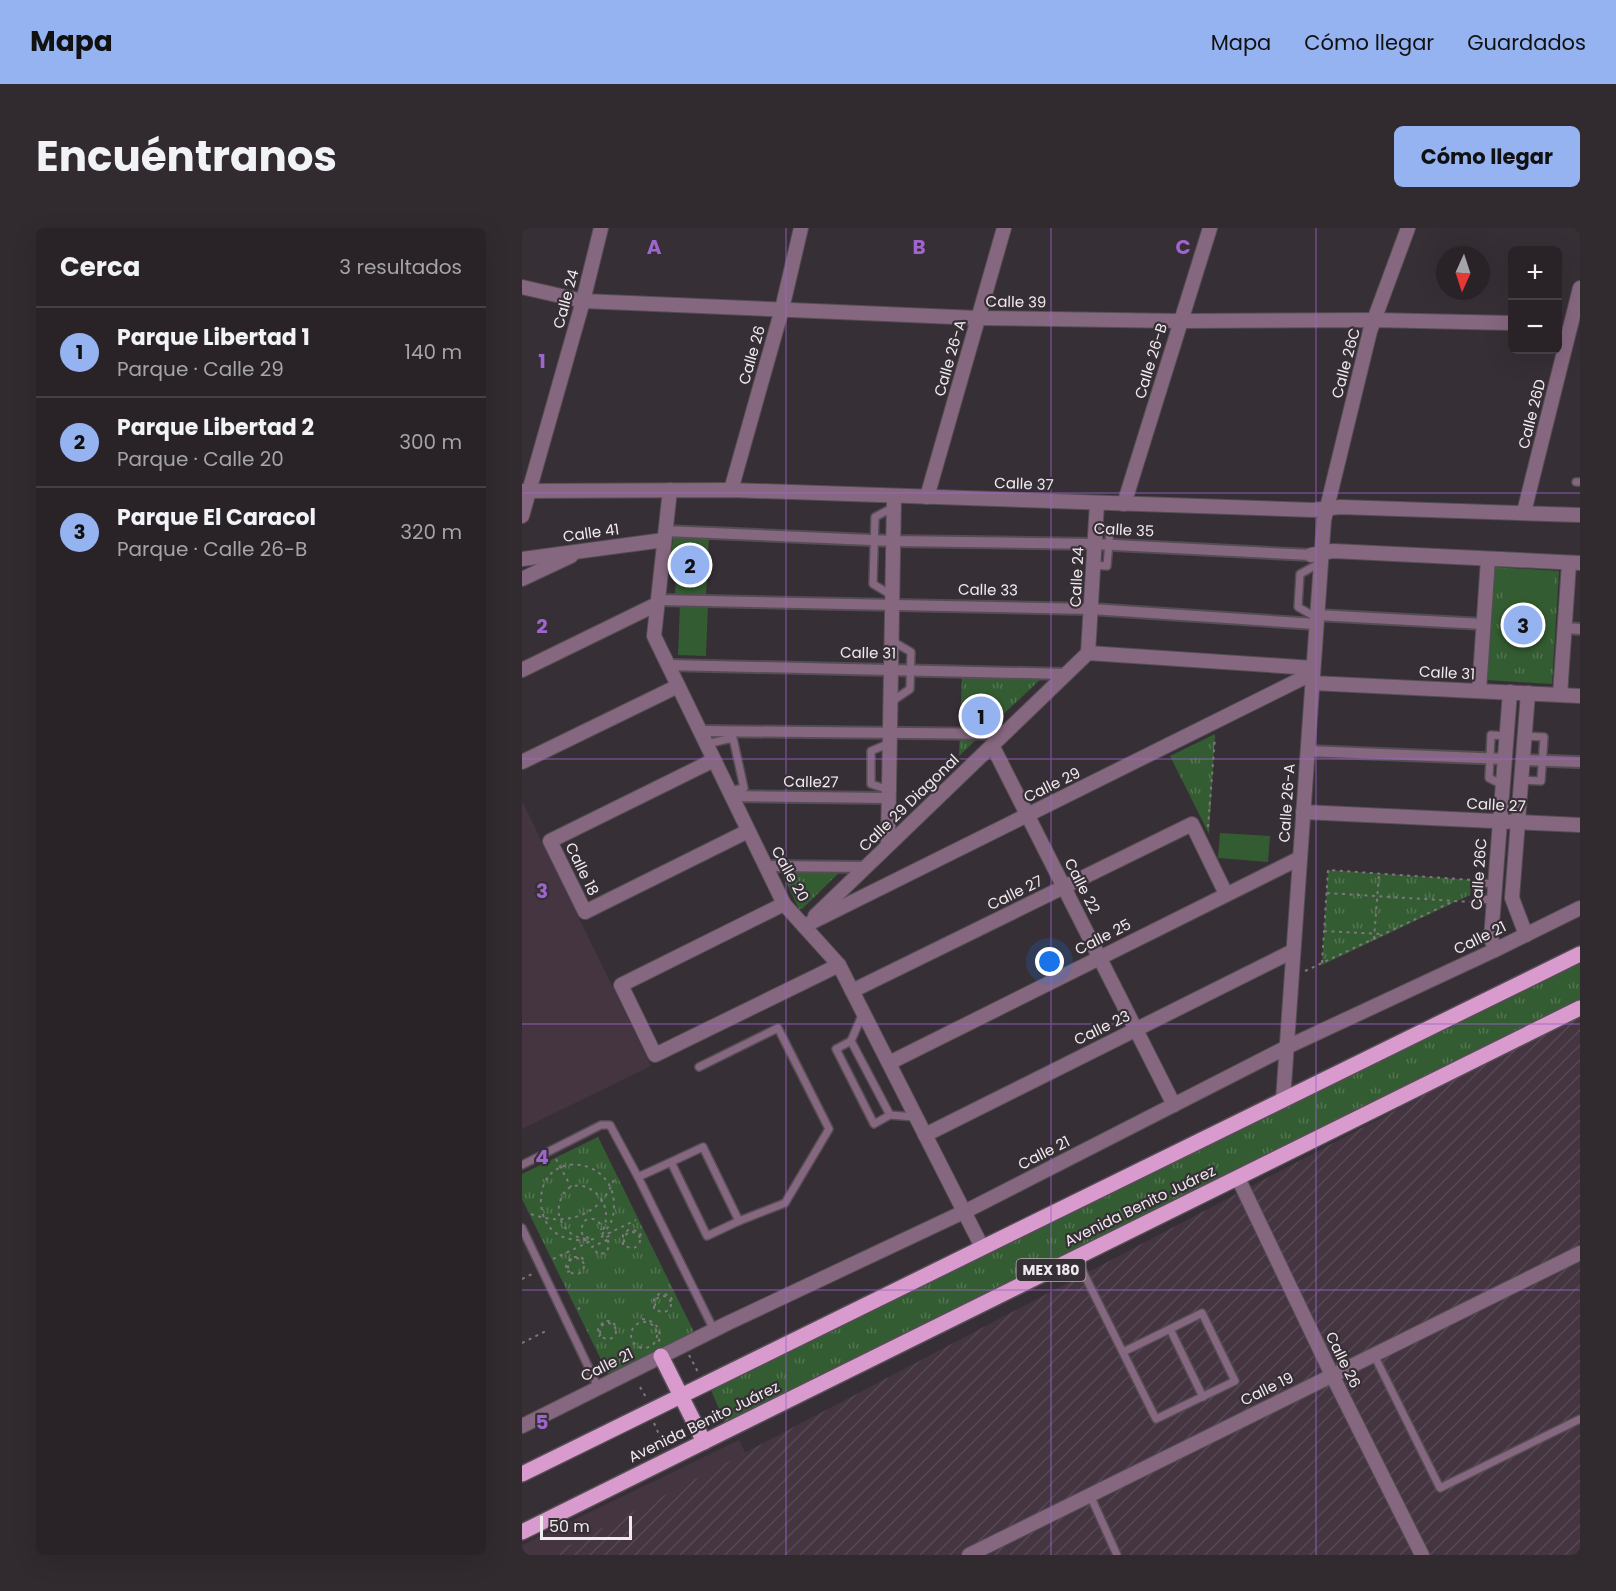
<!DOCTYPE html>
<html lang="es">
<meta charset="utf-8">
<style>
:root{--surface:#292328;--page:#312b30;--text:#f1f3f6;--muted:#a5a4a8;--line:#454045;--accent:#95b2f1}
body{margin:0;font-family:Poppins,sans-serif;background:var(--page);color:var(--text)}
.controls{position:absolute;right:18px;top:18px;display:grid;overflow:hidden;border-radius:9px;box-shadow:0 6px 24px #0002}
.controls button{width:54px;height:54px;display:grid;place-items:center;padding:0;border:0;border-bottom:2px solid var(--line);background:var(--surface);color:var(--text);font:30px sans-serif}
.compass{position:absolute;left:914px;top:18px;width:54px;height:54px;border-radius:50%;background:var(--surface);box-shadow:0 6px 24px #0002;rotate:183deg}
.scale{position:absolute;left:18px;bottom:15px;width:92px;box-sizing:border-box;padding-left:6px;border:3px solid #f0eaef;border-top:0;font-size:16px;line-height:21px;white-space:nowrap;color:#f0eaef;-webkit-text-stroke:4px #372f36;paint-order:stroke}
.you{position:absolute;left:528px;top:734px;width:21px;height:21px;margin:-15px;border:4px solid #fff;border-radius:50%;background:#1a73e8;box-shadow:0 0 0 9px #1a73e833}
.badge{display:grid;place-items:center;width:39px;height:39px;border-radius:50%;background:var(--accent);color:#111;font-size:20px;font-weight:700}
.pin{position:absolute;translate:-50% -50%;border:3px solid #fff;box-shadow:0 2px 6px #0006}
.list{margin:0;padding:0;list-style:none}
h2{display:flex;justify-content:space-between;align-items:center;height:78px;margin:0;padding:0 24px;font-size:26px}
h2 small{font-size:20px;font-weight:400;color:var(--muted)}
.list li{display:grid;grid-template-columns:39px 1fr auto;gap:18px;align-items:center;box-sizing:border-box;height:90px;padding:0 24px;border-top:2px solid var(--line)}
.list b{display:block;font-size:22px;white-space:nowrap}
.list p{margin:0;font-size:20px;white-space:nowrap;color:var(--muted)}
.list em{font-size:20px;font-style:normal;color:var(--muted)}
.map{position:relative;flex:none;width:1058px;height:1327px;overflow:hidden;border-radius:9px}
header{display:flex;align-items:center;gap:36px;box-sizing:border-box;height:84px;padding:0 30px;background:var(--accent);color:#111}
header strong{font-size:28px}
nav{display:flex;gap:33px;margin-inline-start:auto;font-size:21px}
.intro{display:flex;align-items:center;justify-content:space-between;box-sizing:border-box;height:144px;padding:0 36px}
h1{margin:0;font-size:42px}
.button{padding:15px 27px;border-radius:9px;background:var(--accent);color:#111;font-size:21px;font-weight:700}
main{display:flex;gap:36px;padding:0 36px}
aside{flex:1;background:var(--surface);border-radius:9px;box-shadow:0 6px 24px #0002}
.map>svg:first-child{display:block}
.built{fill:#443541}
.industrial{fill:url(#industrial-furrows)}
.grass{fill:url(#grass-tufts)}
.pitch{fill:#345c32}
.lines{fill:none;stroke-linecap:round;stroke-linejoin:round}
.service-casing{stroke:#554d54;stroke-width:10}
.pedestrian-casing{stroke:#554d54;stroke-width:14}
.minor-casing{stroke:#554d54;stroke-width:16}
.primary-casing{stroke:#554d54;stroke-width:18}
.path{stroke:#7e777d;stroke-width:2;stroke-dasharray:3 4.5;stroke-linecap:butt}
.service{stroke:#866780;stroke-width:7}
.pedestrian{stroke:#866780;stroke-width:10}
.minor{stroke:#866780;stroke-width:14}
.primary{stroke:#d99bcd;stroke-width:15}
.grid{fill:none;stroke:#9e65cd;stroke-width:1.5;stroke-opacity:0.55}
.labels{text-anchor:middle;stroke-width:4.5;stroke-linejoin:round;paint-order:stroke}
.shield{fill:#372f36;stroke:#b8b2b8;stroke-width:1.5}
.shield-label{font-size:14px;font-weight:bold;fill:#f0eaef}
.street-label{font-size:15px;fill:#f0eaef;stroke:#372f36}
.grid-label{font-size:20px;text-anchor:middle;font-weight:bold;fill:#9e65cd;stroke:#372f36;stroke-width:4.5;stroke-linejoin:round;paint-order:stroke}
</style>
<header>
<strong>Mapa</strong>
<nav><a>Mapa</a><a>Cómo llegar</a><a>Guardados</a></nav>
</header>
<div class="intro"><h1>Encuéntranos</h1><a class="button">Cómo llegar</a></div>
<main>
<aside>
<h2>Cerca<small>3 resultados</small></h2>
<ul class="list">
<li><span class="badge">1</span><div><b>Parque Libertad 1</b><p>Parque · Calle 29</p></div><em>140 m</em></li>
<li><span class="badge">2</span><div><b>Parque Libertad 2</b><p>Parque · Calle 20</p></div><em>300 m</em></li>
<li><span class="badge">3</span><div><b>Parque El Caracol</b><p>Parque · Calle 26-B</p></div><em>320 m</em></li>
</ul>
</aside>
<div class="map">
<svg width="1058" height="1327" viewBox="0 0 1058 1327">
<defs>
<pattern id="industrial-furrows" width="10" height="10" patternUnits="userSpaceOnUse" patternTransform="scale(1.5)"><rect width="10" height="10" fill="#443541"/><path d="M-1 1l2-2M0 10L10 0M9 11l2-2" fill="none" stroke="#564954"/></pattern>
<pattern id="grass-tufts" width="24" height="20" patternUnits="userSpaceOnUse" patternTransform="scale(1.5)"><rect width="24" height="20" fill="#345c32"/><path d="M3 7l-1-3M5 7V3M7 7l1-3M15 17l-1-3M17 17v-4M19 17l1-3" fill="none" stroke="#527450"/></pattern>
</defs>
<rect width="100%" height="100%" fill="#372f36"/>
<g class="built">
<polygon points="0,573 129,838 0,901"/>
<polygon points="217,1212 273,1327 0,1327 0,1317"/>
</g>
<polygon class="industrial" points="1058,785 1058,1327 29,1327"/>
<g class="grass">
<polygon points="152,307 187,308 184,366 153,366 155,339 147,334"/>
<polygon points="972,339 1037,343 1030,456 965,452"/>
<polygon points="440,447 521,449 437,528"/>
<polygon points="693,506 687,606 648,528"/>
<polygon points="257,639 323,639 280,681 277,681"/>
<polygon points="806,642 950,652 948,667 800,737"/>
<polygon points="1058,733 1058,771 203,1195 189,1162"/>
<polygon points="76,909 173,1106 87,1148 0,971 0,946"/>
</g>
<g class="pitch">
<polygon points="983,345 1033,348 1032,375 981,372"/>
<polygon points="158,375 186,375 184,428 156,427"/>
<polygon points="698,605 748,608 746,634 696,630"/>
</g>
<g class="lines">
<g class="service-casing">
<g id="service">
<polyline points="1054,254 1058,254"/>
<polyline points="572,337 585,338 588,302 574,300"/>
<polyline points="371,368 351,356 353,289 372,279"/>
<polyline points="795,390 776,379 778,346 798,335"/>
<polyline points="369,474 388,461 389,424 370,413"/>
<polyline points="184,516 211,510 222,560 207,563"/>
<polyline points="999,552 1019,553 1022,509 1003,508"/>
<polyline points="981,557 967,550 969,507 985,508"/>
<polyline points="367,562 349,556 349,523 368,515"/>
<polyline points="972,672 957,671 958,655 973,656"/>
<polyline points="329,813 341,785"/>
<polyline points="177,839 256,800 307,901 263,975 217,993"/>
<polyline points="368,887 329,813 314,821 352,896 368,887 393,889"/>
<polyline points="0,937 79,897 88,897 116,949 192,1102"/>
<polyline points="116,949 149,934 185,1008 217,993 181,919 149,934"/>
<polyline points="0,1000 76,1159"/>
<polyline points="554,1030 634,1191 713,1153 680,1085 648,1101"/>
<polyline points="601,1124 648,1101 681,1169"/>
<polyline points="852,1127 918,1260 1058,1191"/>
<polyline points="568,1267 595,1327"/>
</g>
</g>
<g class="pedestrian-casing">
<g id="pedestrian">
<polyline points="143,303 371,313 573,316 789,327"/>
<polyline points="136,372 569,381 794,396"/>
<polyline points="795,387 961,396"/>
<polyline points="1043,400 1058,401"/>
<polyline points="146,437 545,446"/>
<polyline points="178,503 483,506"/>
<polyline points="785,523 983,531"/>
<polyline points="1001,532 1058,534"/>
<polyline points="210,568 367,570"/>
<polyline points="244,638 344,639"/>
</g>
</g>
<g class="minor-casing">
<g id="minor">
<polyline points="0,59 61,73 456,90 658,93 852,92 990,95"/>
<polyline points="148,262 132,408 262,676 317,737 460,1019"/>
<polyline points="209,262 260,81 279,0"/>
<polyline points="0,263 209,262 791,282 818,279 1058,287"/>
<polyline points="405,269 482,0"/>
<polyline points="602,276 688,0"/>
<polyline points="1002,284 1058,60"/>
<polyline points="0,288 61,73 79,0"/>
<polyline points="789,327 811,323 1058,335"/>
<polyline points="0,331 142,312"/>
<polyline points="0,351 49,328"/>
<polyline points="566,425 791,440"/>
<polyline points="566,425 575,275"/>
<polyline points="0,442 135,376"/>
<polyline points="790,455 1058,468"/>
<polyline points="957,463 966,331"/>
<polyline points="1038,467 1047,335"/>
<polyline points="470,517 652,877"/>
<polyline points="192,532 28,613 63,684 226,603"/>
<polyline points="0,534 156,458"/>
<polyline points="781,584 1058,597"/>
<polyline points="366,617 372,269"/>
<polyline points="262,676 99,757 133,827 317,737"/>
<polyline points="293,688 566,425"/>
<polyline points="282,698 791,445"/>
<polyline points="1004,707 990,670 1006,465"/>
<polyline points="973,722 969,710 988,464"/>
<polyline points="330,763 670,596 704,666"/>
<polyline points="367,835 778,630"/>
<polyline points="761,872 802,292 848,103 886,0"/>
<polyline points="403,907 771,723"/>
<polyline points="716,950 810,1147 900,1327"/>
<polyline points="0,1198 206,1095 450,980 765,819 973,722 1058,680"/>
<polyline points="447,1327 1058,1025"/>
</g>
</g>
<g class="primary-casing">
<g id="primary">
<polyline points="139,1128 182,1214"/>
<polyline points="0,1246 1058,726"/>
<polyline points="0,1304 1058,780"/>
</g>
</g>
<g class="path">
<polyline points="686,599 693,509"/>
<polyline points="805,665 949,674"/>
<polyline points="802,703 859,706"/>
<polyline points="852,711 857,646"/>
<polyline points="800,735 806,642 950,652"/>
<polyline points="783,743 932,673"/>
<polyline points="34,931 49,959"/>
<path d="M9,986C44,999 81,988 93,948"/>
<circle cx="110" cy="1012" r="8"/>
<polyline points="79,1009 114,992"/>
<path d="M67,1010L61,1008L59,1002L62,993C71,988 79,992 79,1002"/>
<path d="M64,1011C52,1010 44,1003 39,993C36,987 36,981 38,974C46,938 101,967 79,1006"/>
<path d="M72,1011C45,1016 21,1006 19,975C17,920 92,927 92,977C92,992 88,999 77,1009"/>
<polyline points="86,1012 87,1018 84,1025 76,1026 70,1019 87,1011 85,1009 90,1006 89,1004"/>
<polyline points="101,1017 101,1007 106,1002 116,1003 120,1009 118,1009"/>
<circle cx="54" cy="1038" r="8"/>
<polyline points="31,1031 71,1012"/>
<polyline points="48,1043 45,1044 44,1038 49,1029 59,1029 64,1034"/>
<polyline points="0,1051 10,1046"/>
<circle cx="141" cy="1076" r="8"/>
<polyline points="56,1081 58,1080"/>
<polyline points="132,1081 132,1071 137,1066 147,1067 151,1073 150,1073"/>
<path d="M120,1091C133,1092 142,1103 136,1115"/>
<circle cx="122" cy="1107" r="13"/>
<circle cx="86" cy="1103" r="8"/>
<polyline points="79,1106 77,1108 76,1101 82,1093 89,1093 96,1100"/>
<polyline points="0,1115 26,1102"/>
<polyline points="167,1127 177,1146"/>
<polyline points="118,1159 125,1171"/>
<polyline points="132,1195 143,1220"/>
</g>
<use href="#service" class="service"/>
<use href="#pedestrian" class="pedestrian"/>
<use href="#minor" class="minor"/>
<use href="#primary" class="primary"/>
</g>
<path class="grid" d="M264,0V1327M529,0V1327M794,0V1327M0,265H1058M0,531H1058M0,796H1058M0,1062H1058"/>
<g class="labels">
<rect class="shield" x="494.5" y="1031" width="69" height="22" rx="4.5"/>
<g class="shield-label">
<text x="529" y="1047">MEX 180</text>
</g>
<g class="street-label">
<text transform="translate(44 71) rotate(-75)" y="5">Calle 24</text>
<text transform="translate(494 74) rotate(1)" y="5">Calle 39</text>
<text transform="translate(230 127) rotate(-74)" y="5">Calle 26</text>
<text transform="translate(428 130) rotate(-74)" y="5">Calle 26-A</text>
<text transform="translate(629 133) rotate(-73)" y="5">Calle 26-B</text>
<text transform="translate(824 135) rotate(-75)" y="5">Calle 26C</text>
<text transform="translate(1010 186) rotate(-76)" y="5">Calle 26D</text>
<text transform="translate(502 256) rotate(2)" y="5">Calle 37</text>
<text transform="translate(602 302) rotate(3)" y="5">Calle 35</text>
<text transform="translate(69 305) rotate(-8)" y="5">Calle 41</text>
<text transform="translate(555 349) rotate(-87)" y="5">Calle 24</text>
<text transform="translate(466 362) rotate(1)" y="5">Calle 33</text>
<text transform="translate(346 425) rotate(1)" y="5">Calle 31</text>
<text transform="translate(925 445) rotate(3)" y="5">Calle 31</text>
<text transform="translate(289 554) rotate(1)" y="5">Calle27</text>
<text transform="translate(530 557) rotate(-26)" y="5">Calle 29</text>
<text transform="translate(387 575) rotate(-44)" y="5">Calle 29 Diagonal</text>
<text transform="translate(765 575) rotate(-86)" y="5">Calle 26-A</text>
<text transform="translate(974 577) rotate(3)" y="5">Calle 27</text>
<text transform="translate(60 641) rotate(64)" y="5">Calle 18</text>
<text transform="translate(268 646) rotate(61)" y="5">Calle 20</text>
<text transform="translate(957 646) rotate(-86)" y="5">Calle 26C</text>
<text transform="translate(560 658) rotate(63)" y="5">Calle 22</text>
<text transform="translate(493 665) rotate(-26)" y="5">Calle 27</text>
<text transform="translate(581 709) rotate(-27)" y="5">Calle 25</text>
<text transform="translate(958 710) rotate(-26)" y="5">Calle 21</text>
<text transform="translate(580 800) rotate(-26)" y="5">Calle 23</text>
<text transform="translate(522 925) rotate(-27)" y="5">Calle 21</text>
<text transform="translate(618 978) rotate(-26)" y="5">Avenida Benito Juárez</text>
<text transform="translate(821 1132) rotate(64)" y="5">Calle 26</text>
<text transform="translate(85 1137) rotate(-26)" y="5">Calle 21</text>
<text transform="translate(745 1161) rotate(-26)" y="5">Calle 19</text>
<text transform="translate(182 1194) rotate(-26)" y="5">Avenida Benito Juárez</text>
</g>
</g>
<g class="grid-label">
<text x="132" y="26">A</text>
<text x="397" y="26">B</text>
<text x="661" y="26">C</text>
<text x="20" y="140">1</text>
<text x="20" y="405">2</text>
<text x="20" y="670">3</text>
<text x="20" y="936">4</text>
<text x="20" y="1201">5</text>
</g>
</svg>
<div class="controls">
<button>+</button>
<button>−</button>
</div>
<svg class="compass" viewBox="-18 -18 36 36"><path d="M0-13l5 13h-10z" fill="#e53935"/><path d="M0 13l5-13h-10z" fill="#a5a4a8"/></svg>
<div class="scale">50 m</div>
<div class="you"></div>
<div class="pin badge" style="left:459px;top:488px">1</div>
<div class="pin badge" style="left:168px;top:337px">2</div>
<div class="pin badge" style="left:1001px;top:397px">3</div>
</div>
</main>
